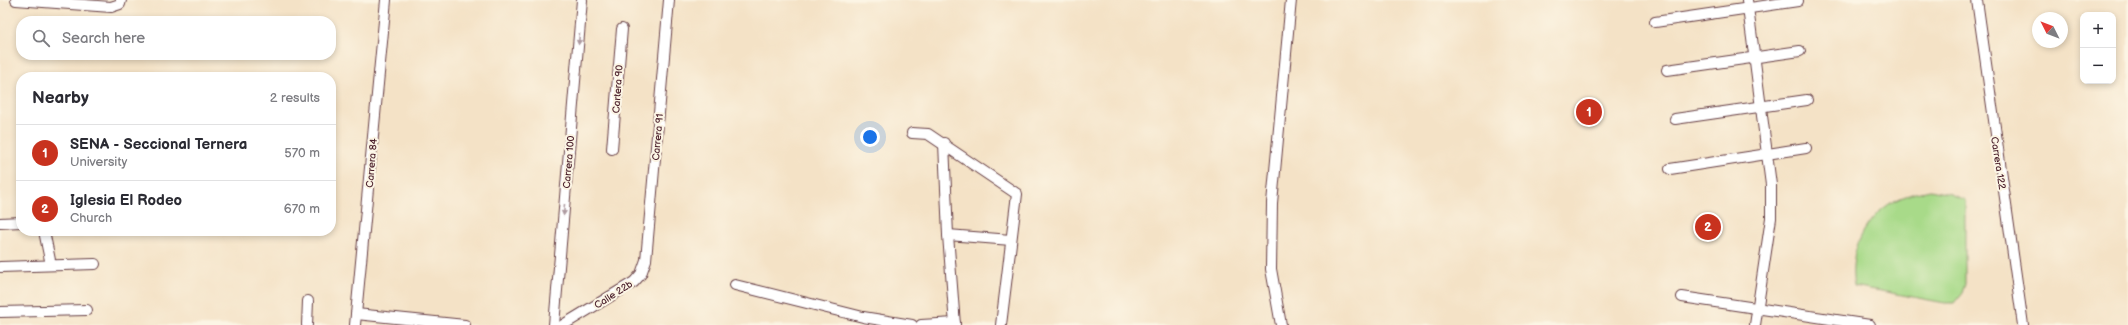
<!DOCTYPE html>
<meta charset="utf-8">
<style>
:root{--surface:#fff;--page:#f2f2f3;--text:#2b2b33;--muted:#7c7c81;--line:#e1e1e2;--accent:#c8321e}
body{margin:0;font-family:"Balsamiq Sans",sans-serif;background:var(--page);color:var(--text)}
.controls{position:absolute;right:12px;top:12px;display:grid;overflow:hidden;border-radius:8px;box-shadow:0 2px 6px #0003}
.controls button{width:36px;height:36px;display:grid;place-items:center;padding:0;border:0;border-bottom:1px solid var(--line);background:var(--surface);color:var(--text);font:20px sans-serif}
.compass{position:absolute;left:2032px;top:12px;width:36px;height:36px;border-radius:50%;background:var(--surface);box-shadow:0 2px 6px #0003;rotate:312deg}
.you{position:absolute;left:870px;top:137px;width:14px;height:14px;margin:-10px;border:3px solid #fff;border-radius:50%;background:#1a73e8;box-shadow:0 0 0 6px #1a73e833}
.badge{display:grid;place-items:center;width:26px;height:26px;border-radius:50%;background:var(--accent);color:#fff;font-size:13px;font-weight:700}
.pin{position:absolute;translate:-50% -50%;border:2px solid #fff;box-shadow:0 1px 4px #0006}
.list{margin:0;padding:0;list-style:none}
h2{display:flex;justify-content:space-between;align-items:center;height:52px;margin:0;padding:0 16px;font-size:17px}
h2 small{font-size:13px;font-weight:400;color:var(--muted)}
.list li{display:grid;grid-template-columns:26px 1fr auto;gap:12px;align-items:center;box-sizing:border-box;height:56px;padding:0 16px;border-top:1px solid var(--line)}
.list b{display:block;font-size:15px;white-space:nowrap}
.list p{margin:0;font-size:13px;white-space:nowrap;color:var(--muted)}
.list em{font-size:13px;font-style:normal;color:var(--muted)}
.icon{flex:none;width:22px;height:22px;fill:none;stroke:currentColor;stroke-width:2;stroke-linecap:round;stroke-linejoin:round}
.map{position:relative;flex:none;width:2128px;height:325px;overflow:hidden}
.search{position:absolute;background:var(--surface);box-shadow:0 2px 6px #0003;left:16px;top:16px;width:320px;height:44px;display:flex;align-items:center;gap:10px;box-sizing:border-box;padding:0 14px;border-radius:16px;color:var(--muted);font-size:15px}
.panel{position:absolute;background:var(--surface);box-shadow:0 2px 6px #0003;left:16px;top:72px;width:320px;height:164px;border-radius:16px}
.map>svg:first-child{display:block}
.green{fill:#a8da89;stroke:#797c5a}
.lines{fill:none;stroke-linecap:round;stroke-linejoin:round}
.minor-casing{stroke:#643c42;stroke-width:12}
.minor{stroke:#fff;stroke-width:10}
.oneway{fill:#ae9aa0}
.labels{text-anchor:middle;stroke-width:4;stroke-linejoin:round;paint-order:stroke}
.street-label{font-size:10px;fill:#4a1f2b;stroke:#fcf5e5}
</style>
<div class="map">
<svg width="2128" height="325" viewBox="0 0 2128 325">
<rect width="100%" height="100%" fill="#fcf5e5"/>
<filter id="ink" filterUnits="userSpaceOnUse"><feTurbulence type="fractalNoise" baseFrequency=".025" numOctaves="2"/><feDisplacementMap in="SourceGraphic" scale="8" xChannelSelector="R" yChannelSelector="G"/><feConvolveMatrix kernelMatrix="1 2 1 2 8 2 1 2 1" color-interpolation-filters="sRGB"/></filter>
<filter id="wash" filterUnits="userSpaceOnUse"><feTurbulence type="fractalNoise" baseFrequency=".012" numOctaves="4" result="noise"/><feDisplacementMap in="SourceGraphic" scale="16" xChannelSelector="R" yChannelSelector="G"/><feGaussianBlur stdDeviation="0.9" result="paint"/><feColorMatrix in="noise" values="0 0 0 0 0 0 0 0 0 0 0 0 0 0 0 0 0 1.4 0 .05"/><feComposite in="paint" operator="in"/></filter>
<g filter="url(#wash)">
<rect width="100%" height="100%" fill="#f4e2c6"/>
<path class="green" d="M1930,190L1950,194L1965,200V284L1962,293L1954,303H1945L1854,286C1847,248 1870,206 1909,195C1916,192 1923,192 1930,190Z"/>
</g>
<g filter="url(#ink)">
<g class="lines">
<g class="minor-casing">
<g id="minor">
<polyline points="16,0 111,7 120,4 121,0"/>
<polyline points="1747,0 1771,185 1771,218 1755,325"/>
<polyline points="1977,0 2023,325"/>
<polyline points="1655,22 1798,1"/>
<polyline points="1667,70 1800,51"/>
<polyline points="1675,119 1807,100"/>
<polyline points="912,133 928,134 1017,194 1001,325"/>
<polyline points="944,143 948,235 955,325"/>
<polyline points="612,149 622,29"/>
<polyline points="1670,169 1806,148"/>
<polyline points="0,223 21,222"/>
<polyline points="44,231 51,265"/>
<polyline points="948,235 1011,240"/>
<polyline points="0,267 95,264"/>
<polyline points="735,285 863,317 912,325"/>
<polyline points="1682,297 1870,325"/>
<polyline points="0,312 87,310"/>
<polyline points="356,314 465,325"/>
<polyline points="307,325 308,301"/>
<polyline points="355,325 386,0"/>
<polyline points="554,325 582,0"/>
<polyline points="563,325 634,282 641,274 646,260 669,0"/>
<polyline points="921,325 955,323"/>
<polyline points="1281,325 1271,269 1272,203 1291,0"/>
</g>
</g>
<use href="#minor" class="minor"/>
</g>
<defs><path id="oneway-solid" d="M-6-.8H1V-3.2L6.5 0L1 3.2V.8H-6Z"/></defs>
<g class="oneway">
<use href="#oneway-solid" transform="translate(579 39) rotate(95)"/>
<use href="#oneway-solid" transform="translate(564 210) rotate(95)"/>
</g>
</g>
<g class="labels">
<g class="street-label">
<text transform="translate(617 89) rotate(-86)" y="4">Cartera 90</text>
<text transform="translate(657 137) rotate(-85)" y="4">Carrera 91</text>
<text transform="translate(568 162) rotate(-85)" y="4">Carrera 100</text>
<text transform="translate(371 163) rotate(-85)" y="4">Carrera 84</text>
<text transform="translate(1999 163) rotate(81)" y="4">Carrera 122</text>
<text transform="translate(613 294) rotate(-33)" y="4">Calle 22b</text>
</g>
</g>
</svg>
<div class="controls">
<button>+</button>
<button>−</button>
</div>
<svg class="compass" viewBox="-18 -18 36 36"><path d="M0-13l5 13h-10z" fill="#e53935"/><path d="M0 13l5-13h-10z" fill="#7c7c81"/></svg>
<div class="you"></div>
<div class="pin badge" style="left:1589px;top:112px">1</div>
<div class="pin badge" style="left:1708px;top:227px">2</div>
<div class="search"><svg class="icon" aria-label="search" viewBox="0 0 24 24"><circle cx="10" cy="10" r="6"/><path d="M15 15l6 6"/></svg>Search here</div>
<section class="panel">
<h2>Nearby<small>2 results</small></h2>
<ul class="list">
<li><span class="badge">1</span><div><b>SENA - Seccional Ternera</b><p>University</p></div><em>570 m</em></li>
<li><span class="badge">2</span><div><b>Iglesia El Rodeo</b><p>Church</p></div><em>670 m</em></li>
</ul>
</section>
</div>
